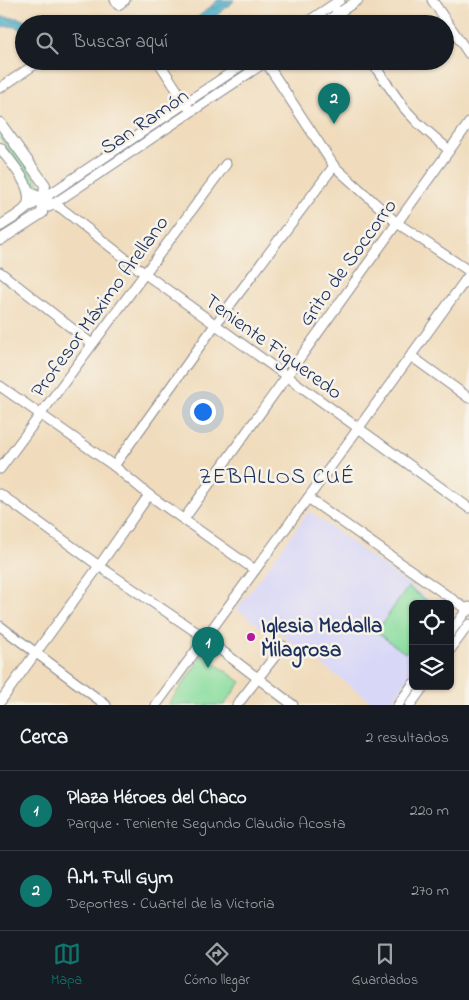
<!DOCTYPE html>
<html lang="es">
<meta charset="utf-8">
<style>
:root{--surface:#171b24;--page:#242831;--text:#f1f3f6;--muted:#9ea1a6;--line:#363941;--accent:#0f766e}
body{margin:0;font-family:"Indie Flower",sans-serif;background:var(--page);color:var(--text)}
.controls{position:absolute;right:15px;bottom:15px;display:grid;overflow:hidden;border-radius:8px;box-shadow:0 1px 4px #0004}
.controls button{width:45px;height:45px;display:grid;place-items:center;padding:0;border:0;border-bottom:1px solid var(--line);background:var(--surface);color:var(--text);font:25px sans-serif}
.you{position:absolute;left:202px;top:411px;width:18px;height:18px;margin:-12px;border:4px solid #fff;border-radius:50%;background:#1a73e8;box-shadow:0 0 0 8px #1a73e833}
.badge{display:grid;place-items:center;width:32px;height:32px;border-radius:50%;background:var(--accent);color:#fff;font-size:16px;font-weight:700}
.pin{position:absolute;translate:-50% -41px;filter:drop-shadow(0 1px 2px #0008)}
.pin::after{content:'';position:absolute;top:26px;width:18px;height:15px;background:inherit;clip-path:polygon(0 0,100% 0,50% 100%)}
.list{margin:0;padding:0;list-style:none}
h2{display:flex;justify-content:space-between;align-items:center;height:65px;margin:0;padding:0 20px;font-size:21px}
h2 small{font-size:16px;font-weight:400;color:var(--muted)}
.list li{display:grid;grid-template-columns:32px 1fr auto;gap:15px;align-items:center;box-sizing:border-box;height:80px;padding:0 20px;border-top:1px solid var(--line)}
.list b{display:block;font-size:19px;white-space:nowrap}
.list p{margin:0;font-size:16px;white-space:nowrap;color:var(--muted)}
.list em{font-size:16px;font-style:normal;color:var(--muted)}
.icon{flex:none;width:28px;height:28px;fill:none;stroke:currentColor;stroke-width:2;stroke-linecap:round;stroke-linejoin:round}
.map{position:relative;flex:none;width:469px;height:705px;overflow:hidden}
.search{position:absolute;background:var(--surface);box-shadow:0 1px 4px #0004;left:15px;right:15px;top:15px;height:55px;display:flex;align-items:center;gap:12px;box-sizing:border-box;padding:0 18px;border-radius:28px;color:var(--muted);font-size:19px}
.sheet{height:225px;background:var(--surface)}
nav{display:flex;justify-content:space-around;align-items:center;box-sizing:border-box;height:70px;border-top:1px solid var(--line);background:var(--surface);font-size:14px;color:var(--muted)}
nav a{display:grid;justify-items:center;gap:2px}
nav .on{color:var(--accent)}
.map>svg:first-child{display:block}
.built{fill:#d8d7f8}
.green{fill:#89dd9f;stroke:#52867e}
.water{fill:url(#water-waves);stroke:#306d92}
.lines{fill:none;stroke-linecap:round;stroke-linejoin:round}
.minor-casing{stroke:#86868d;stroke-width:11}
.tertiary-casing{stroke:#86868d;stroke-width:12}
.minor{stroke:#fff;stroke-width:9}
.tertiary{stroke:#fff;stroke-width:10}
.poi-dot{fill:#b5179e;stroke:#f7f3e8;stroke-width:2}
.labels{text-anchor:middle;stroke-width:5;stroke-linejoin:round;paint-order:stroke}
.street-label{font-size:21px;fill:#1b2f5e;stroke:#f7f3e8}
.poi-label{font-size:21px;font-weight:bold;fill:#1b2f5e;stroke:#f7f3e8;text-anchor:start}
.neighbourhood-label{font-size:22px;letter-spacing:1px;fill:#1b2f5e;stroke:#f7f3e8}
</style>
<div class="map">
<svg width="469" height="705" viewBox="0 0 469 705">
<defs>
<pattern id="water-waves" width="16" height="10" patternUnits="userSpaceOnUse" patternTransform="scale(1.25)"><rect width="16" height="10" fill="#46abc6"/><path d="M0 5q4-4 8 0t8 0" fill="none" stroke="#3a8ca4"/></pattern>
</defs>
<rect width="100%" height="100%" fill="#f7f3e8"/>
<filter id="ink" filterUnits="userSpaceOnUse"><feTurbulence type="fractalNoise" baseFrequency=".02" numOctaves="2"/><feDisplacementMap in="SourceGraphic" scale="10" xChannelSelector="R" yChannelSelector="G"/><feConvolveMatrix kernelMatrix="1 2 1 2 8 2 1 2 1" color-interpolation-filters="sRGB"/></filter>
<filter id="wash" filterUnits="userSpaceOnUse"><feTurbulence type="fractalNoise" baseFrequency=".0096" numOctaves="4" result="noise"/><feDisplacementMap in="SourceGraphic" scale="20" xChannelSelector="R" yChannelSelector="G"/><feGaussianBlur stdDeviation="1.12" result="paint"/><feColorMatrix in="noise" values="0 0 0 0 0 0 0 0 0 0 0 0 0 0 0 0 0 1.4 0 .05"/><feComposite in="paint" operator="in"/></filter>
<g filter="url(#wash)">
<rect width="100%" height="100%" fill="#f0dcbc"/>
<polygon class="built" points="309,511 435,604 413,604 413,672 389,705 376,705 268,625 263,629 237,609"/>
<g class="green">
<polygon points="254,61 259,61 193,107 193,103"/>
<polygon points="182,110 183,110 183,112 62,193 60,192"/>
<polygon points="0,127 41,186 38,186 28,179 0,138"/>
<polygon points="408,587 432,604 413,604 413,643 405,653 376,632"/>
<polygon points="203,655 241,682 224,705 168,705"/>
</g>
<g class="water">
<polygon points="218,0 234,0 232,3 206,24 186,24 197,18"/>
<polygon points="3,17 18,18 34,24 24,24 24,30 12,26 0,27 0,18"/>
</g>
</g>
<g filter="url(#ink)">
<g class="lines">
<g class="minor-casing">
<g id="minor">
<polyline points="115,0 118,5 125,0"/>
<polyline points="432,0 469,54"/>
<polyline points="335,8 346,24"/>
<polyline points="304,24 340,0"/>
<polyline points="322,24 358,0"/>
<polyline points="158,61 188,107"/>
<polyline points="265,61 334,166 397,223 469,271"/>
<polyline points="371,61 404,108 419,124 449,150"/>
<polyline points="0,88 40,61"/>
<polyline points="28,191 61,208 144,273 469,508"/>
<polyline points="49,207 267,61"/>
<polyline points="25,209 44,198 248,61"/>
<polyline points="0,272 92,344"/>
<polyline points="411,356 469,398"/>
<polyline points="0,386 114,466 149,495 255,570"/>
<polyline points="114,466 215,325 334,166"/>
<polyline points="0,469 226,164"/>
<polyline points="0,494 99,566 205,638 293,705"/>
<polyline points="308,498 469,611"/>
<polyline points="184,519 469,123"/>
<polyline points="0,626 106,705"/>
<polyline points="450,633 469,607"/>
<polyline points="450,650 469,624"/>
<polyline points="0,702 99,566 149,495"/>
<polyline points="156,705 308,498 469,275"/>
<polyline points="237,705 283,646"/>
<polyline points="398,705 413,684"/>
<polyline points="410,705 424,686"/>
</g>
</g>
<g class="tertiary-casing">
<g id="tertiary">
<polyline points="0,123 45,185 42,213 0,240"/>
<path d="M0,148C10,161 41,194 24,210C17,216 8,221 0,226"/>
</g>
</g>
<use href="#minor" class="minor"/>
<use href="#tertiary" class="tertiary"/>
</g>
</g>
<circle class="poi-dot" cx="251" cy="637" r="5"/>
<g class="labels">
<g class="street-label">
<text transform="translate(144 121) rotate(-34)" y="7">San Ramón</text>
<text transform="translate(347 262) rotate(-54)" y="7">Grito de Soccorro</text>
<text transform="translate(99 306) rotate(-54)" y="7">Profesor Máximo Arellano</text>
<text transform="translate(274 346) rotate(36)" y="7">Teniente Figueredo</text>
</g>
<g class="poi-label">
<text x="261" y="632">Iglesia Medalla<tspan x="261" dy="24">Milagrosa</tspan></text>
</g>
<g class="neighbourhood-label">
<text x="277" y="483">ZEBALLOS CUÉ</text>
</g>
</g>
</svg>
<div class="controls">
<button><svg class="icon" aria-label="locate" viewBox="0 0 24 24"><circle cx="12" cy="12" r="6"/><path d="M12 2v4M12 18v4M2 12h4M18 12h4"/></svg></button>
<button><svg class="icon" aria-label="layers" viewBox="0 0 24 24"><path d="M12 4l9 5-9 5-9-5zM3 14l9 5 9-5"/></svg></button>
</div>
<div class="you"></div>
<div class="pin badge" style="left:208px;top:668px">1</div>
<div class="pin badge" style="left:334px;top:124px">2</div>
<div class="search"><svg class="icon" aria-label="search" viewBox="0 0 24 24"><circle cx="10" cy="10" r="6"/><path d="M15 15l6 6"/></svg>Buscar aquí</div>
</div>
<section class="sheet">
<h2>Cerca<small>2 resultados</small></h2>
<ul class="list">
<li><span class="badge">1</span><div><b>Plaza Héroes del Chaco</b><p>Parque · Teniente Segundo Claudio Acosta</p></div><em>220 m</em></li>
<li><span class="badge">2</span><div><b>A.M. Full Gym</b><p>Deportes · Cuartel de la Victoria</p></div><em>270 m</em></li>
</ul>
</section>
<nav>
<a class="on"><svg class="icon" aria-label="map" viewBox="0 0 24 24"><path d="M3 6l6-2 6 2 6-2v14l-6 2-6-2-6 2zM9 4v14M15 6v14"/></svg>Mapa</a>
<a><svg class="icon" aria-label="directions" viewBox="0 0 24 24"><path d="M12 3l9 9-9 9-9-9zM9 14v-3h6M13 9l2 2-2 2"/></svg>Cómo llegar</a>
<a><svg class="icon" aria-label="saved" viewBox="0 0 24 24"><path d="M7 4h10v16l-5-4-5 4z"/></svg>Guardados</a>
</nav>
